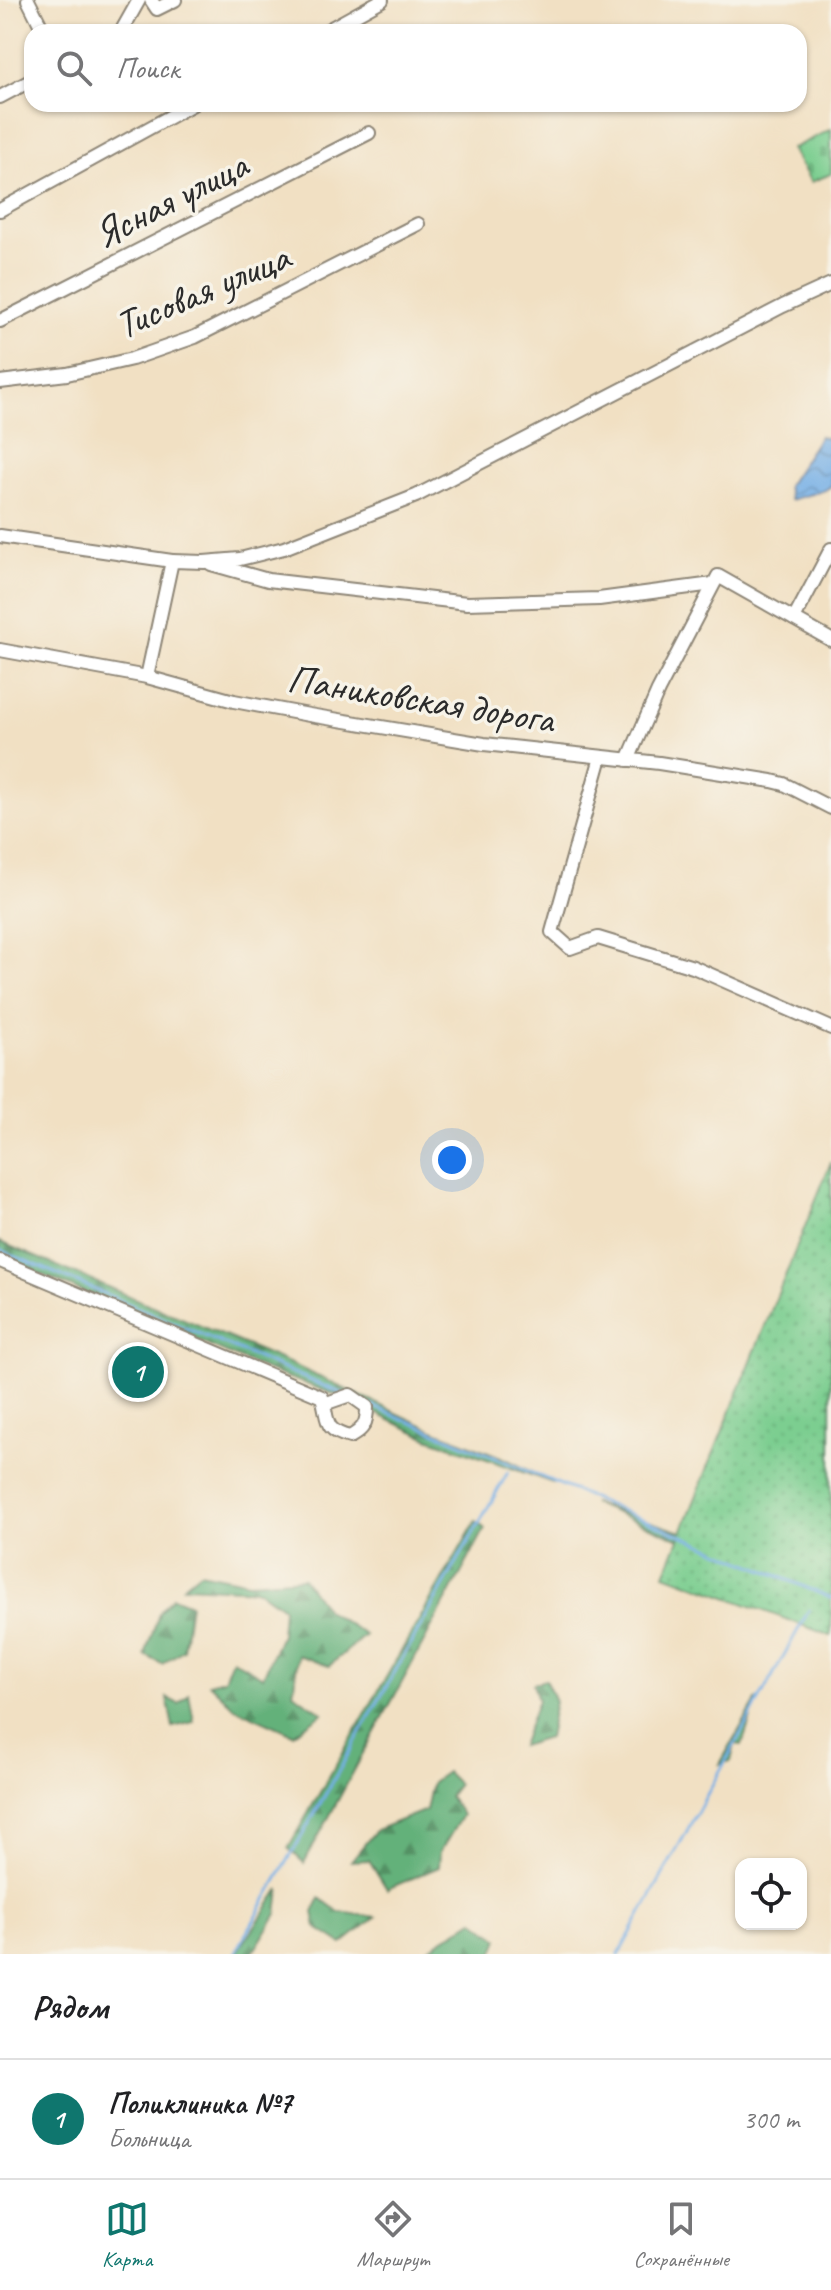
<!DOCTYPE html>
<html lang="ru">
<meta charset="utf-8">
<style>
:root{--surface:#fff;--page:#f2f2f2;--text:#202124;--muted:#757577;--line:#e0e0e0;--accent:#0f766e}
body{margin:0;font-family:Caveat,sans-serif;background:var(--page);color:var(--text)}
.controls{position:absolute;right:24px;bottom:24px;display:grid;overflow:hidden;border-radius:16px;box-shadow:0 2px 6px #0004}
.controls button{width:72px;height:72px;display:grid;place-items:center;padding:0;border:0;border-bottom:2px solid var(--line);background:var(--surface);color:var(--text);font:40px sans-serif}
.you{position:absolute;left:452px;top:1160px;width:28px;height:28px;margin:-20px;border:6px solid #fff;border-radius:50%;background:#1a73e8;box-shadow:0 0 0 12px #1a73e833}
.badge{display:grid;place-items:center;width:52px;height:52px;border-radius:50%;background:var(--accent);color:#fff;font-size:26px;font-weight:700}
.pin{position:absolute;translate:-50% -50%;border:4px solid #fff;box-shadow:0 2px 8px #0006}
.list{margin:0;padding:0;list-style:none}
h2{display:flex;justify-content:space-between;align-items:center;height:104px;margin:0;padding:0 32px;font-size:34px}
h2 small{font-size:26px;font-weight:400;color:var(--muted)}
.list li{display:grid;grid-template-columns:52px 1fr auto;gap:24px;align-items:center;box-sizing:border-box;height:120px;padding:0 32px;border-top:2px solid var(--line)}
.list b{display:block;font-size:30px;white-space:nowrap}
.list p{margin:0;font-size:26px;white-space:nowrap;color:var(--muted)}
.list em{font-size:26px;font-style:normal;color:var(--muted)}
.icon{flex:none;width:44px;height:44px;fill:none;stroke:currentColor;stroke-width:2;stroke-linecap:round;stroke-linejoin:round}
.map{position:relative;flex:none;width:831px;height:1954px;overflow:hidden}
.search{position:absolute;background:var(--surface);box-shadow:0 2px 6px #0004;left:24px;right:24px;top:24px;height:88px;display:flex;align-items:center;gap:20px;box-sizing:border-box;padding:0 28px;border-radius:24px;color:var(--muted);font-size:30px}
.sheet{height:224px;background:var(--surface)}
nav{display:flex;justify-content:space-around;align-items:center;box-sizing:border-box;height:112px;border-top:2px solid var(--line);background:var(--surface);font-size:22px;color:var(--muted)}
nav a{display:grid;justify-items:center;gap:4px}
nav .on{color:var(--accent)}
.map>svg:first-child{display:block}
.forest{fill:url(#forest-firs);stroke:#486e52;stroke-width:2}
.cemetery{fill:url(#cemetery-stones);stroke:#537c5e;stroke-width:2}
.garden{fill:url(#garden-dots);stroke:#537c5e;stroke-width:2}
.water{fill:url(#water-waves);stroke:#506d88;stroke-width:2}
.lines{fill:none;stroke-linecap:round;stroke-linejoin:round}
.stream{stroke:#75afe6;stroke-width:3}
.minor-casing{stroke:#8e8677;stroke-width:16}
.minor{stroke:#fff;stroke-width:12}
.labels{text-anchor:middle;stroke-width:7;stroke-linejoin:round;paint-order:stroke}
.street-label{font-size:40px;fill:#2b2b2b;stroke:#f7f3e8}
</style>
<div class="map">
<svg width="831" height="1954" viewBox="0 0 831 1954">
<defs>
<pattern id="forest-firs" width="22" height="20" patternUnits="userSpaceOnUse" patternTransform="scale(2)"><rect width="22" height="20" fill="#64b17a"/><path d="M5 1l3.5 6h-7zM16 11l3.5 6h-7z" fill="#539064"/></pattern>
<pattern id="cemetery-stones" width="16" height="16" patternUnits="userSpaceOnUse" patternTransform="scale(2)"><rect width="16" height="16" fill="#7bce90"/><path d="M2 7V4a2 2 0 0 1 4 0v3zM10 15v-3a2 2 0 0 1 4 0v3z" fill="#6ab17c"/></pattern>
<pattern id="garden-dots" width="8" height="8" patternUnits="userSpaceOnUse" patternTransform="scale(2)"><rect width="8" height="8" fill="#7bce90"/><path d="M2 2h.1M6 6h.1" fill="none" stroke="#6ab17c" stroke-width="1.8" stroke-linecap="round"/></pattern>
<pattern id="water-waves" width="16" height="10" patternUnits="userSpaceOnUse" patternTransform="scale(2)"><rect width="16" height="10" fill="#75afe6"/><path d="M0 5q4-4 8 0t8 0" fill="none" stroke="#608fbb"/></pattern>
</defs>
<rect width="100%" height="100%" fill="#f7f3e8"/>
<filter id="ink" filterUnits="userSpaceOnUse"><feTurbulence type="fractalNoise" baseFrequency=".0125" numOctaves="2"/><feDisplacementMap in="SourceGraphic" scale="16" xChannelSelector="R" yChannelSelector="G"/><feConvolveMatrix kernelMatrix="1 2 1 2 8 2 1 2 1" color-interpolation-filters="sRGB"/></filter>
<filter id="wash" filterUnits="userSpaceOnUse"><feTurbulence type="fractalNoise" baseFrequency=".006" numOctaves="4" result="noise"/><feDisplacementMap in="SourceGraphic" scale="32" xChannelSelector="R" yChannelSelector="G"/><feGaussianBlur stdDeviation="1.8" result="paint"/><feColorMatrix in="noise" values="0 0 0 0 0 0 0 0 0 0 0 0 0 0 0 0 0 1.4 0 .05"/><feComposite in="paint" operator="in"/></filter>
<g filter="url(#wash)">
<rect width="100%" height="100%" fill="#f1e0c3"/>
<g class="forest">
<polygon points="0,1242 289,1363 431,1429 506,1459 553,1483 428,1438 342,1397 264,1369 0,1257"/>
<polygon points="592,1503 688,1534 729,1559"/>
<polygon points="476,1521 485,1529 304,1863 288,1848"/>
<polygon points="200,1572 249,1582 303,1578 326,1610 365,1635 329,1666 298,1655 293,1693 323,1713 293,1734 235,1708 209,1683 224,1679 232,1659 263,1677 281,1635 283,1608 258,1590 183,1586"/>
<polygon points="173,1597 190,1604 183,1650 162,1664 145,1655 160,1611"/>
<polygon points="545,1679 555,1701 548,1738 521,1746 538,1700 533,1684"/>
<polygon points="189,1694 194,1722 173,1727 167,1698 179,1704"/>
<polygon points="757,1699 742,1745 735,1744 731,1761 720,1764"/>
<polygon points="446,1772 458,1784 449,1796 462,1815 440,1852 439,1867 387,1889 369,1860 351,1861 376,1830 426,1810 432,1782"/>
<polygon points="280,1889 277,1914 252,1954 236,1954"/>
<polygon points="320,1898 339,1912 376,1917 342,1944 316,1927 313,1912"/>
<polygon points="474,1920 499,1939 493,1954 430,1954 428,1949"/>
</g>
<polygon class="cemetery" points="831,129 831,174 811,182 791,149"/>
<polygon class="garden" points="831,1162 831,1636 665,1574"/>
<polygon class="water" points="820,436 831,439 831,486 825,490 790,500 787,486"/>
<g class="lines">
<g class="stream">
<polyline points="0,1250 343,1394"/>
<polyline points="372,1406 831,1598"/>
<polyline points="235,1954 508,1472"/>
<polyline points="619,1954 809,1610"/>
</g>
</g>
</g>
<g filter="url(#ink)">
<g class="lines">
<g class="minor-casing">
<g id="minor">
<polyline points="28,0 44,32"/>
<polyline points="151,0 157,9 175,0"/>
<polyline points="121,32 139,0"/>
<polyline points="324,32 382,0"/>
<polyline points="0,97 32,80"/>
<polyline points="0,210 193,104"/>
<polyline points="0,321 369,133"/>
<polyline points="0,382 67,374 132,359 195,337 418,224"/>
<polyline points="0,536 172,561"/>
<polyline points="211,564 268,580 467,603 599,599 713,584"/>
<polyline points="794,619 831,549"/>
<polyline points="0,650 147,677 234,701 309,715 484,744 659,763 772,781 784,784 831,808"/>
<polyline points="147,677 172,561 204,562 240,559 284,548 416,496 783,306 831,284"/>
<polyline points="601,757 552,932 570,948 598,938 693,967 831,1028"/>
<polyline points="628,760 658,691 718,576 831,640"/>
<path d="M0,1261L322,1397C329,1419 322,1430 350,1437C364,1429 367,1423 367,1407L350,1395L324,1404"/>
</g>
</g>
<use href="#minor" class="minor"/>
</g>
</g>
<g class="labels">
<g class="street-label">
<text transform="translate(170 199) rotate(-27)" y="14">Ясная улица</text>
<text transform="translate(202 290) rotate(-23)" y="14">Тисовая улица</text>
<text transform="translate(421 698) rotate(9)" y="14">Паниковская дорога</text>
</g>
</g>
</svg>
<div class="controls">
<button><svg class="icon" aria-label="locate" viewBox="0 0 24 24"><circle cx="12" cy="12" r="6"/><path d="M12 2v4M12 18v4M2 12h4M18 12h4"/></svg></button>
</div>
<div class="you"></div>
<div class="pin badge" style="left:138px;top:1372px">1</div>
<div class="search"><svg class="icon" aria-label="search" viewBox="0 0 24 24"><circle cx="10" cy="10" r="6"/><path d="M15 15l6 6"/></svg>Поиск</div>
</div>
<section class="sheet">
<h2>Рядом<small></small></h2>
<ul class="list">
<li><span class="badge">1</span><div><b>Поликлиника №7</b><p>Больница</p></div><em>300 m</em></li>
</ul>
</section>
<nav>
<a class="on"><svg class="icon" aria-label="map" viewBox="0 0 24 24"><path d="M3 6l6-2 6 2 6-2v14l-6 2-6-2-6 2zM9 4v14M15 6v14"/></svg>Карта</a>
<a><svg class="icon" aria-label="directions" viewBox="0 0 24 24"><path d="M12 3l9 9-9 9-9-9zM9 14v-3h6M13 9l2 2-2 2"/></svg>Маршрут</a>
<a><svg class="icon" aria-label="saved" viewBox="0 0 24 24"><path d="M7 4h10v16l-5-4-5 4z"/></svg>Сохранённые</a>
</nav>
